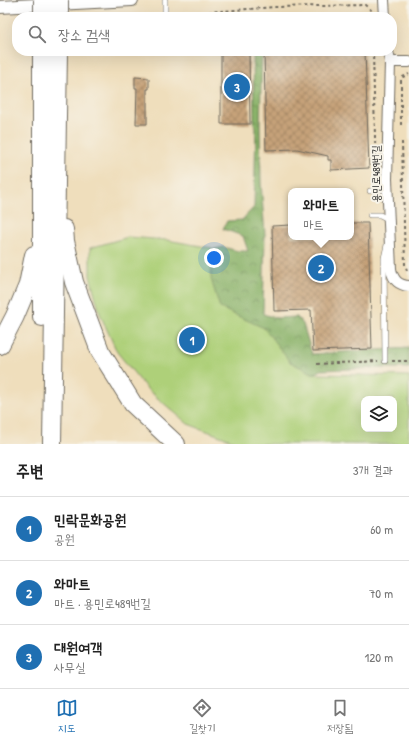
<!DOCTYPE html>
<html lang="ko">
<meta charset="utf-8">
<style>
:root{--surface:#fff;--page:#f2f2f2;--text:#222;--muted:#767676;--line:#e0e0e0;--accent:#1f6fb2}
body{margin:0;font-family:"Patrick Hand","Poor Story",sans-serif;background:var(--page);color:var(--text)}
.controls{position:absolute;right:12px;bottom:12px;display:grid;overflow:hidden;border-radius:8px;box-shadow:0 4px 16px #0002}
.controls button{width:36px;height:36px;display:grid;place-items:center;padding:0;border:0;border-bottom:1px solid var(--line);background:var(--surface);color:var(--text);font:20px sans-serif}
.you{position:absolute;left:214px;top:258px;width:14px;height:14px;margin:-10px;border:3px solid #fff;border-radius:50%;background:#1a73e8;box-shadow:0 0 0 6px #1a73e833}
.badge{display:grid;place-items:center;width:26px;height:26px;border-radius:50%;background:var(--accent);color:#fff;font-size:13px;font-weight:700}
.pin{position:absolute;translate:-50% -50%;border:2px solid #fff;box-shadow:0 1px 4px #0006}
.popup{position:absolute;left:288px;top:188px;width:66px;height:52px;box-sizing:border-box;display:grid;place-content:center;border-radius:8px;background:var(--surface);filter:drop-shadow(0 1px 3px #0005);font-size:13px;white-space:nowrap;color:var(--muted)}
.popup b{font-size:15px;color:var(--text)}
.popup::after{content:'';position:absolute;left:50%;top:100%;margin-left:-8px;border:8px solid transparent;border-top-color:var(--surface)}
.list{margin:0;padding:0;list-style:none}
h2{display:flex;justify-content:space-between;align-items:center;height:52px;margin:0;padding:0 16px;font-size:17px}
h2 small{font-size:13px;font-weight:400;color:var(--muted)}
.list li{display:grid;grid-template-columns:26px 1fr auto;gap:12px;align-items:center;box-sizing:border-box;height:64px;padding:0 16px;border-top:1px solid var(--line)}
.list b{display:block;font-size:15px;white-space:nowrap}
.list p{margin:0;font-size:13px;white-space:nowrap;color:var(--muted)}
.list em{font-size:13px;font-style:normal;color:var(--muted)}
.icon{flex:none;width:22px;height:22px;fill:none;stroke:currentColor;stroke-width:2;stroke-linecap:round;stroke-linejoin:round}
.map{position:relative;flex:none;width:409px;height:444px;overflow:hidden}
.search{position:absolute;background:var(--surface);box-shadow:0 4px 16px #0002;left:12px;right:12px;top:12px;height:44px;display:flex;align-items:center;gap:10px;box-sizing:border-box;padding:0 14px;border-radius:16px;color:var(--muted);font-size:15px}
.sheet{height:244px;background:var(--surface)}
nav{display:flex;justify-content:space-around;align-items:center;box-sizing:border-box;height:56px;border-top:1px solid var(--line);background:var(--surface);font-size:11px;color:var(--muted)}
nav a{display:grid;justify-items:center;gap:2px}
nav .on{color:var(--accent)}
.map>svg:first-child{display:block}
.forest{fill:url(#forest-crowns);stroke:#5a6e4a}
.park{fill:#aed079;stroke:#6c7e52;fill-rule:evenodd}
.building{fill:url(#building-cross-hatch)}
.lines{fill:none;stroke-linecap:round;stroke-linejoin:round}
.service-casing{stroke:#706a5e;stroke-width:6}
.minor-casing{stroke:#706a5e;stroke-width:12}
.tertiary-casing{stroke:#706a5e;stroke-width:14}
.motorway-casing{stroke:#706a5e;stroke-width:20}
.path{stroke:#706a5e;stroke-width:2;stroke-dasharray:3 3;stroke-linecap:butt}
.service{stroke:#fff;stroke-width:5}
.minor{stroke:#fff;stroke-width:10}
.tertiary{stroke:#fff;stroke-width:12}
.motorway{stroke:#fff;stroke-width:18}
.motorway-bridge-casing{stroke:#706a5e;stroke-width:20;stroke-linecap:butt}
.motorway-bridge{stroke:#fff;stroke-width:18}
.labels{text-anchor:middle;stroke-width:4;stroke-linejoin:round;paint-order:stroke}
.street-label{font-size:11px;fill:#2b2b2b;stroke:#f7f3e8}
</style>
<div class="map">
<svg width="409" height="444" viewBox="0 0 409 444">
<defs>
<pattern id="forest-crowns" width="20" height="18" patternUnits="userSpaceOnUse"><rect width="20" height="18" fill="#8ab269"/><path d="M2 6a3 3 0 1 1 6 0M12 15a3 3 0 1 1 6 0" fill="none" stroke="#719157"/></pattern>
<pattern id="building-cross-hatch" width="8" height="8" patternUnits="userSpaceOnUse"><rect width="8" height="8" fill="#c6a279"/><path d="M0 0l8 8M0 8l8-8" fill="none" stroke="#a18463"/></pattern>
</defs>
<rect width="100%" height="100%" fill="#f7f3e8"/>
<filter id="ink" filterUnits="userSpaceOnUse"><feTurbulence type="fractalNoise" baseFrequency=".025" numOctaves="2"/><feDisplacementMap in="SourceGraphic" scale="8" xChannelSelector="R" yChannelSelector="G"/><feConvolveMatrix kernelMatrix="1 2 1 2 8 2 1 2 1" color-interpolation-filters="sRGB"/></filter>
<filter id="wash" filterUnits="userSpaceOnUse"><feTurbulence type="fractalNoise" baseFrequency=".012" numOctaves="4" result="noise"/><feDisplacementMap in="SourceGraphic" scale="16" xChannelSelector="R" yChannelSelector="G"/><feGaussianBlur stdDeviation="0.9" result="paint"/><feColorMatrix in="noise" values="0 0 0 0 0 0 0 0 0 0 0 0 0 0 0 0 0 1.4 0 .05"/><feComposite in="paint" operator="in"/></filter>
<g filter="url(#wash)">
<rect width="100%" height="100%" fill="#efdebc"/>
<polygon class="forest" points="253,51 262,51 260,126 261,183 265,235 263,314 276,318 297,317 303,324 312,354 409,348 409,368 383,368 321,370 301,384 156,340 200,253 223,247 238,251 248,251 243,236 223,229 227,221 242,220 254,207 256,127 254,123"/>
<path class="park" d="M128,237L167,240L212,248L211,279L220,308L264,328L290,362L314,374L409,376V444H242L188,424L147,389L117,352L100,314L90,276V248ZM364,399H394V429H364Z"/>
<g id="blocks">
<g class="building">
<polygon points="221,51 249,51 250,124 221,124"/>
<polygon points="264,51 365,51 369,168 331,170 331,160 328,160 328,156 297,149 266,150"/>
<polygon points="135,77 149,78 149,89 147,89 147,124 136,124 137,88 135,88"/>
<polygon points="351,223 368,223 372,349 313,351 311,310 274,311 272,226 291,225 291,237 351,237"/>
</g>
</g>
</g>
<g filter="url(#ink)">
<use href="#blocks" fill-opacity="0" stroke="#706a5e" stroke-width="1"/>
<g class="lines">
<g class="service-casing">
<g id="service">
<polyline points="165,0 165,17"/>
<polyline points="370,191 380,190 387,186"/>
<polyline points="370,215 380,215 388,219"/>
<polyline points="385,361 384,258 387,245"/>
</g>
</g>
<g class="minor-casing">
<g id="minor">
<polyline points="384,0 385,17"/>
<path d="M388,51L390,62L387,179L391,269C393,280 398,285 409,286"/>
<polyline points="390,62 409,62"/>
</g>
</g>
<g class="tertiary-casing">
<polyline id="tertiary" points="0,7 132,0"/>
</g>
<g class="motorway-casing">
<g id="motorway">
<polyline points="64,229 65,241 74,282 100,351 133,404 176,444"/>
<polyline points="42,317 42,51"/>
<polyline points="0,345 15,316 28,285 34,255"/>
<polyline points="52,444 58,51"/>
</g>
</g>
<g class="path">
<polyline points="185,16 194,13 276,7 365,5 371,10 371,17"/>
<polyline points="373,51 376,180"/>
<polyline points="401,125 401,80 403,77 409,74"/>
<polyline points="402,142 405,265 407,270 409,271"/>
<polyline points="392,361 409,361"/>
<polyline points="317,364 378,361"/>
</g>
<use href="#service" class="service"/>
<use href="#minor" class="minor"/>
<use href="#tertiary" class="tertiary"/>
<use href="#motorway" class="motorway"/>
<g class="motorway-bridge-casing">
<g id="motorway-bridge">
<polyline points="43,17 43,0"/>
<polyline points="59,17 59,0"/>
</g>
</g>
<use href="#motorway-bridge" class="motorway-bridge"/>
</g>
</g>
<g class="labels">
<g class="street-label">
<text transform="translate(376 174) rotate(-90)" y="4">용민로489번길</text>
</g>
</g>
</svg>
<div class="controls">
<button><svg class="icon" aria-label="layers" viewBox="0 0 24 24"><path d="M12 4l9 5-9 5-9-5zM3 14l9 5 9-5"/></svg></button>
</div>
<div class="you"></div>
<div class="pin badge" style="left:192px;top:340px">1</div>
<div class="pin badge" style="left:321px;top:268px">2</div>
<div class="popup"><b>와마트</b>마트</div>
<div class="pin badge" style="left:237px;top:87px">3</div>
<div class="search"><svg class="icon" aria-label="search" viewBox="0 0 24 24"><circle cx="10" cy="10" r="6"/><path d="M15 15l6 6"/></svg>장소 검색</div>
</div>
<section class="sheet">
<h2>주변<small>3개 결과</small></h2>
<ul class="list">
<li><span class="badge">1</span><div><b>민락문화공원</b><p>공원</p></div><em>60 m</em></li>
<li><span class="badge">2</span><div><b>와마트</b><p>마트 · 용민로489번길</p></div><em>70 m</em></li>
<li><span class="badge">3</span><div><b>대원여객</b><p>사무실</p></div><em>120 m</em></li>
</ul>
</section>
<nav>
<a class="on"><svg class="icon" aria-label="map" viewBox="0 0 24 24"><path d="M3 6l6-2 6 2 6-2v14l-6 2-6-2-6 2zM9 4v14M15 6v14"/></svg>지도</a>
<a><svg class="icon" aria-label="directions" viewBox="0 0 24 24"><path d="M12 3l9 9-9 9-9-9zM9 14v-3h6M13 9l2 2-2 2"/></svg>길찾기</a>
<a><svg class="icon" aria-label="saved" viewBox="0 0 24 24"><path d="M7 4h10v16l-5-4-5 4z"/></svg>저장됨</a>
</nav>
